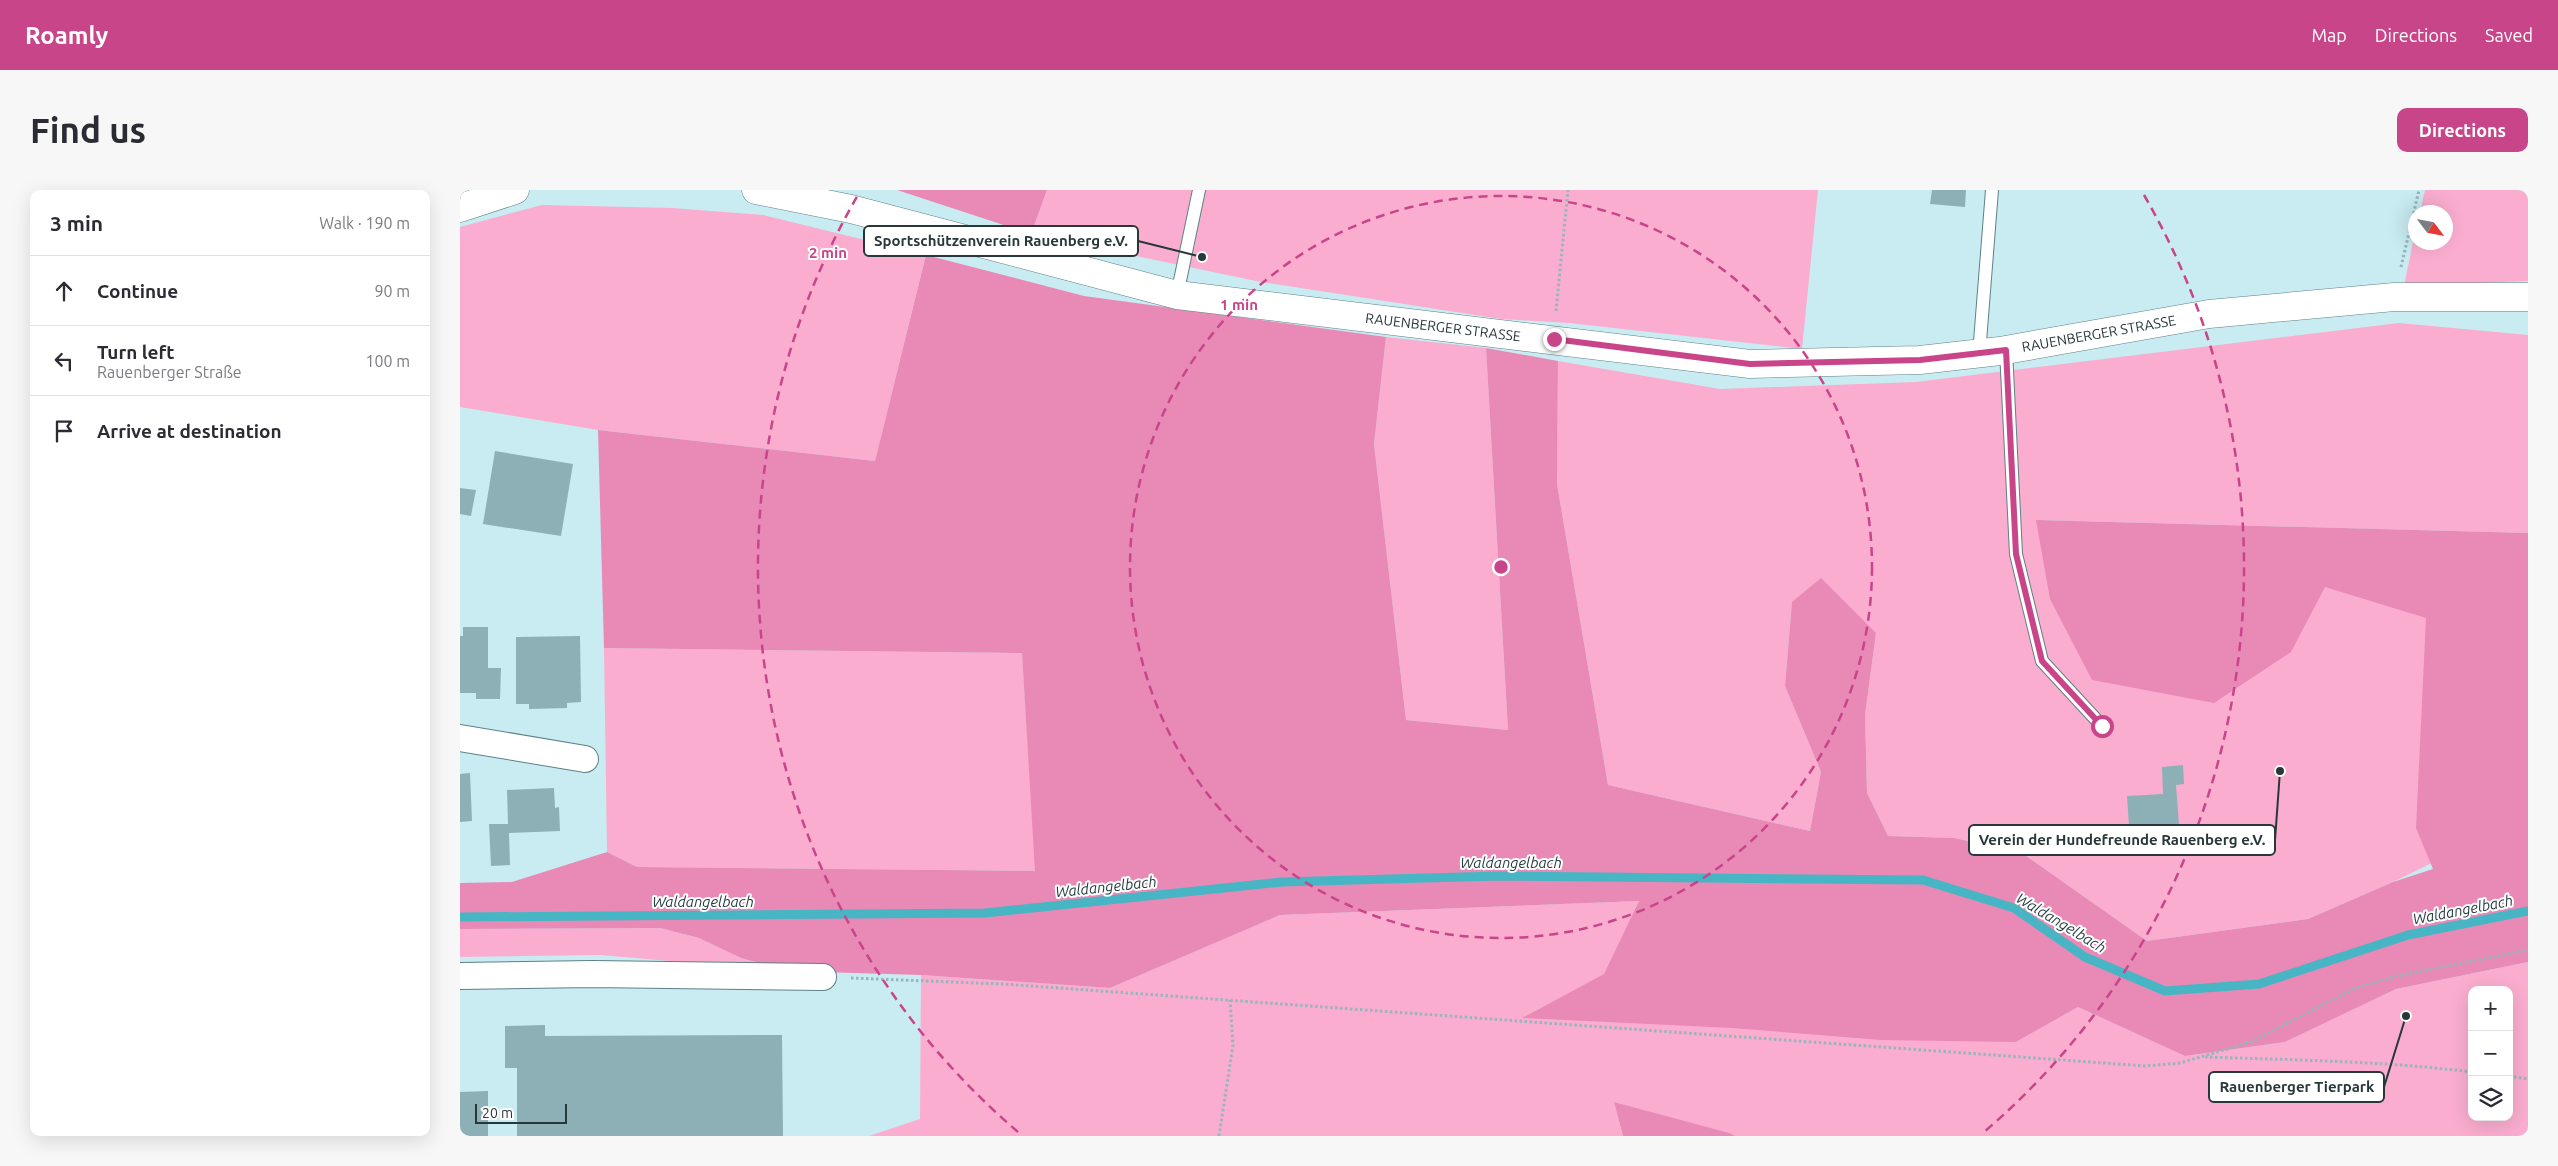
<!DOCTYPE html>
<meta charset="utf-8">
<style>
:root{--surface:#fff;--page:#f7f7f7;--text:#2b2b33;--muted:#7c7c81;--line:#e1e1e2;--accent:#c9458a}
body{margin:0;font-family:Ubuntu,sans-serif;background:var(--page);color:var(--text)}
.controls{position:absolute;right:15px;bottom:15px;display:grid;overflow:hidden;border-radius:10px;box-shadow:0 5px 20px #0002}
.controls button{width:45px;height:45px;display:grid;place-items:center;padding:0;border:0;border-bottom:1px solid var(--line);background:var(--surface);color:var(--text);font:25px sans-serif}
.compass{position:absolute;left:1948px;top:15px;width:45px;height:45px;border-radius:50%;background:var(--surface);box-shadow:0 5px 20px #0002;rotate:122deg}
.scale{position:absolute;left:15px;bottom:12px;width:92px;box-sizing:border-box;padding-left:5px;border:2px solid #283739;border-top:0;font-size:14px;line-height:18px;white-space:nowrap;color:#283739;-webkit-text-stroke:4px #fff;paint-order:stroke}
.stop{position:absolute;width:15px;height:15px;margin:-11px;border:4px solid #c9458a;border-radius:50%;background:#fff}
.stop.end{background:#c9458a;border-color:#fff;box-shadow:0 1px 5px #0008}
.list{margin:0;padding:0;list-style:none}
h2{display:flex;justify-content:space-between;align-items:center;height:65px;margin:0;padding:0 20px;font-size:21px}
h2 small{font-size:16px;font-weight:400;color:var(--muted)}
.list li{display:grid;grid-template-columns:32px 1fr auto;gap:15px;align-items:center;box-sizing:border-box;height:70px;padding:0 20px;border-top:1px solid var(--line)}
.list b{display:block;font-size:19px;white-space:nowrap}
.list p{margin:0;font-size:16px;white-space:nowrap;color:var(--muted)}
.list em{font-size:16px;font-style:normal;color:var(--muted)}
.icon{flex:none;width:28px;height:28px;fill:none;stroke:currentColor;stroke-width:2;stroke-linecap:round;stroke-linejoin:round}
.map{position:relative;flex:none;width:2068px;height:946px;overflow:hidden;border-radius:10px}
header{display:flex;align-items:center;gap:30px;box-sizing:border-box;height:70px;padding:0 25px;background:var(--accent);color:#fff}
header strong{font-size:24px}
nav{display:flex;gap:28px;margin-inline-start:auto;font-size:18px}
.intro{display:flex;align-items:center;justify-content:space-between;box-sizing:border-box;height:120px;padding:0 30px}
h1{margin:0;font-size:35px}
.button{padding:12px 22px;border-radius:10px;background:var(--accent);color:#fff;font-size:18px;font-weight:700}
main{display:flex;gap:30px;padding:0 30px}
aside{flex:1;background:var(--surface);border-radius:10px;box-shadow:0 5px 20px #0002}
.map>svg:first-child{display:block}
.green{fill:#faadcf;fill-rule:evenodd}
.forest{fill:#e88ab5}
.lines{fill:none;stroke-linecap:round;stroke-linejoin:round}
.stream{stroke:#48b5c5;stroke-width:9}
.building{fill:#8db0b6}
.lane-casing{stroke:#5f8086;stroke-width:14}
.street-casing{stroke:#5f8086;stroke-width:28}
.secondary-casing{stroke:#5f8086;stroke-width:29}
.path{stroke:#98b5ba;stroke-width:3;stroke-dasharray:2.5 2.5;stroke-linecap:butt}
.lane{stroke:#fff;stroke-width:12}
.street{stroke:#fff;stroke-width:26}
.secondary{stroke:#fff;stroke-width:28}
.route{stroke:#c9458a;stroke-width:6}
.ring{fill:none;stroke:#c9458a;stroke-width:2.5;stroke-dasharray:9 6}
.labels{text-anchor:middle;stroke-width:4;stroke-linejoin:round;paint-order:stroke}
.street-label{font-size:14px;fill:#283739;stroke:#fff}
.water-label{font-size:15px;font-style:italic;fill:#263e42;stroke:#fff}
.centre{fill:#c9458a;stroke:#fff;stroke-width:2.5}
.ring-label{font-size:15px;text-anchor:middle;font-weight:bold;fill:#c9458a;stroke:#fff;stroke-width:4;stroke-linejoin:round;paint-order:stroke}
.leader{fill:none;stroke:#283739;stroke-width:2}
.callout-dot{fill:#283739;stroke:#fff;stroke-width:2}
.callout{fill:#fff;stroke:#283739;stroke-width:2}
.callout-label{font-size:15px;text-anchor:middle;font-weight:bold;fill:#283739}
</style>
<header>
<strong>Roamly</strong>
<nav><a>Map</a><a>Directions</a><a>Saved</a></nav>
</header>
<div class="intro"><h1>Find us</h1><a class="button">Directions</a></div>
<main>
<aside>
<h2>3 min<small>Walk · 190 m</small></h2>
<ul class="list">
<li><svg class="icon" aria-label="ahead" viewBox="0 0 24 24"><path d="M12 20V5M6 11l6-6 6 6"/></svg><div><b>Continue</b></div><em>90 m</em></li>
<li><svg class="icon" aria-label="left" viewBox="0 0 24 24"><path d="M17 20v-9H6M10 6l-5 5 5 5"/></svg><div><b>Turn left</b><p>Rauenberger Straße</p></div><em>100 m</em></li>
<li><svg class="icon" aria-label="arrive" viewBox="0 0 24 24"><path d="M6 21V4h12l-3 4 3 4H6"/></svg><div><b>Arrive at destination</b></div></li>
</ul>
</aside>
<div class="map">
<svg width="2068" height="946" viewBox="0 0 2068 946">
<rect width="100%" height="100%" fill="#c8ecf2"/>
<g class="green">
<polygon points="587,0 1358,0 1342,159 1109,133 1041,129 796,91 571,44"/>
<polygon points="1965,0 2068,0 2068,91 1944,96 1955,42 1956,52 1986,52 1986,22 1960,22"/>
<polygon points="82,15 212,18 303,25 466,65 415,271 138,240 0,217 0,37"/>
<polygon points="1939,133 2068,145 2068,343 1576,330 2068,367 2068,626 1933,692 1848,729 1687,751 1562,663 1494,648 1428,646 1407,603 1405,525 1416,443 1332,412 1325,496 1361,582 1350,641 1148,595 1097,294 1098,171 1260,199 1456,192"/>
<polygon points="926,147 1026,158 1048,540 946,530 914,254"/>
<polygon points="144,458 562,463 576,681 177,677 147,662"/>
<path d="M1179,711L1145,784L1066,826L1556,852L1618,817L1725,866L1825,852L1936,799L2068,772V946H1275L1154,912L1163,946H409L460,929L461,785L650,798L820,725ZM2012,800H2049V927H2012Z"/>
<polygon points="200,738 239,748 281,768 327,781 140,765 0,767 0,739"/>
</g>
<g class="forest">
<polygon points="437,0 587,0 571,44"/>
<polygon points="466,65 624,106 926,147 914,254 946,530 1048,540 1026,158 1098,171 1097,294 1148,595 1350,641 1361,582 1325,496 1332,412 1361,388 1416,443 1405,525 1407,603 1428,646 1494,648 1562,663 1687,751 1848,729 1933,692 1973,679 1956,638 1966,428 1865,397 1831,462 1754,513 1632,490 1590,409 1576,330 2068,343 2068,772 1936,799 1825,852 1725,866 1618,817 1556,852 1421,850 1272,838 1062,828 1144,784 1179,711 820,725 650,798 461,785 327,781 281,768 239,748 200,738 0,739 0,693 52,692 147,662 177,677 575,681 562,463 144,458 138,240 415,271"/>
<polygon points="1154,912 1269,943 1275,946 1163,946"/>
</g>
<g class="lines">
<polyline class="stream" points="0,727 525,723 822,692 1038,686 1463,690 1554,718 1625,767 1705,801 1799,794 1948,745 2068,721"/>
</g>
<g class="building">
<polygon points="1472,0 1506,0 1505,17 1470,14"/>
<polygon points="35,261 113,274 101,346 23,334"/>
<polygon points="0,298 16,300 11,326 0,324"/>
<polygon points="3,437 28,437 28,478 41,478 40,509 16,509 16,503 0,503 0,446 3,446"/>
<polygon points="120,446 121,512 107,513 107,518 69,519 69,514 56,514 56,447"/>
<polygon points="1723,575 1724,594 1716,595 1721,662 1671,666 1667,606 1703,604 1702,577"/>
<polygon points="10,583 12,631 0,632 0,584"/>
<polygon points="94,598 95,618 99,617 100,641 49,643 50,675 31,676 29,634 48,634 47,600"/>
<polygon points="85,835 85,846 322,845 323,946 57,946 57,878 45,878 45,836"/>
<polygon points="28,901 28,946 0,946 0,902"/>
</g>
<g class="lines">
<g class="lane-casing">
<g id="lane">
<polyline points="717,105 739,0"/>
<polyline points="1546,160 1556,364 1582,471 1642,536"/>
<polyline points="1519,164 1532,0"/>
</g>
</g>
<g class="street-casing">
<g id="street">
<polyline points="0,548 125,569"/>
<polyline points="0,786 132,784 363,787"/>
</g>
</g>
<g class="secondary-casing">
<g id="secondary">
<path id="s1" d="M296,0L391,19L717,105L1290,174L1460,170L1540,161L1749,124L1934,107H2068"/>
<polyline points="0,18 55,0"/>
</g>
</g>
<g class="path">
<polyline points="1941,77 1959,0"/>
<polyline points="1096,121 1108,0"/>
<polyline points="391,788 543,794 1686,876 1720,873 1791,852 1893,799 1937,786 2068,760"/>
<path d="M1745,867C1834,870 1923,871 2012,882"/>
<polyline points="2049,886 2068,889"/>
<polyline points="759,946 773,855 770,810"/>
</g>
<use href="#lane" class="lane"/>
<use href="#street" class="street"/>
<use href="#secondary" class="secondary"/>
</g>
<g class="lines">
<polyline class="route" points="1094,149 1290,174 1460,170 1546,160 1556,364 1582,471 1642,536"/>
</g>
<g class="ring">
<circle cx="1041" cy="377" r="371"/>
<path d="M558 942A743 743 0 0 1 398 5M1684 5A743 743 0 0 1 1524 942"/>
</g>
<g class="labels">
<g class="street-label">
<text dy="5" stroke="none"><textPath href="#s1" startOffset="702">RAUENBERGER STRASSE</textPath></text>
<text dy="5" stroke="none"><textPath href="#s1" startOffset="1362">RAUENBERGER STRASSE</textPath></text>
</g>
<g class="water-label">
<text x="1051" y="678">Waldangelbach</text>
<text transform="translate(646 697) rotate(-6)" y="5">Waldangelbach</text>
<text x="243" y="717">Waldangelbach</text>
<text transform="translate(2003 720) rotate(-11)" y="5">Waldangelbach</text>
<text transform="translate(1601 733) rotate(31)" y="5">Waldangelbach</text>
</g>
</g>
<circle cx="1041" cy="377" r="8" class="centre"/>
<g class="ring-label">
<text x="368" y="68">2 min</text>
<text x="779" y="120">1 min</text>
</g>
<path class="leader" d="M742 67L678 51M1820 581L1815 650M1946 826L1924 897"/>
<g class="callout-dot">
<circle cx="742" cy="67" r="5"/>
<circle cx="1820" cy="581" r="5"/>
<circle cx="1946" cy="826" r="5"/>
</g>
<g class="callout">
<rect x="404" y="36" width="274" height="30" rx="5"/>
<rect x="1509" y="635" width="306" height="30" rx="5"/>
<rect x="1749" y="882" width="175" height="30" rx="5"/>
</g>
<g class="callout-label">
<text x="541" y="56">Sportschützenverein Rauenberg e.V.</text>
<text x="1662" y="655">Verein der Hundefreunde Rauenberg e.V.</text>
<text x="1837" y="902">Rauenberger Tierpark</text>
</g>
</svg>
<div class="controls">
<button>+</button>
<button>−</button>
<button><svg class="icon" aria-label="layers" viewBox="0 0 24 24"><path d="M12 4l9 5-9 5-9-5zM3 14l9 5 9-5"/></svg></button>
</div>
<svg class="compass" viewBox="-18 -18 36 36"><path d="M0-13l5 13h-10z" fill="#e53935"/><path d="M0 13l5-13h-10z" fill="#7c7c81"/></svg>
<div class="scale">20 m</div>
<div class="stop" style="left:1642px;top:536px"></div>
<div class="stop end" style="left:1094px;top:149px"></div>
</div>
</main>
